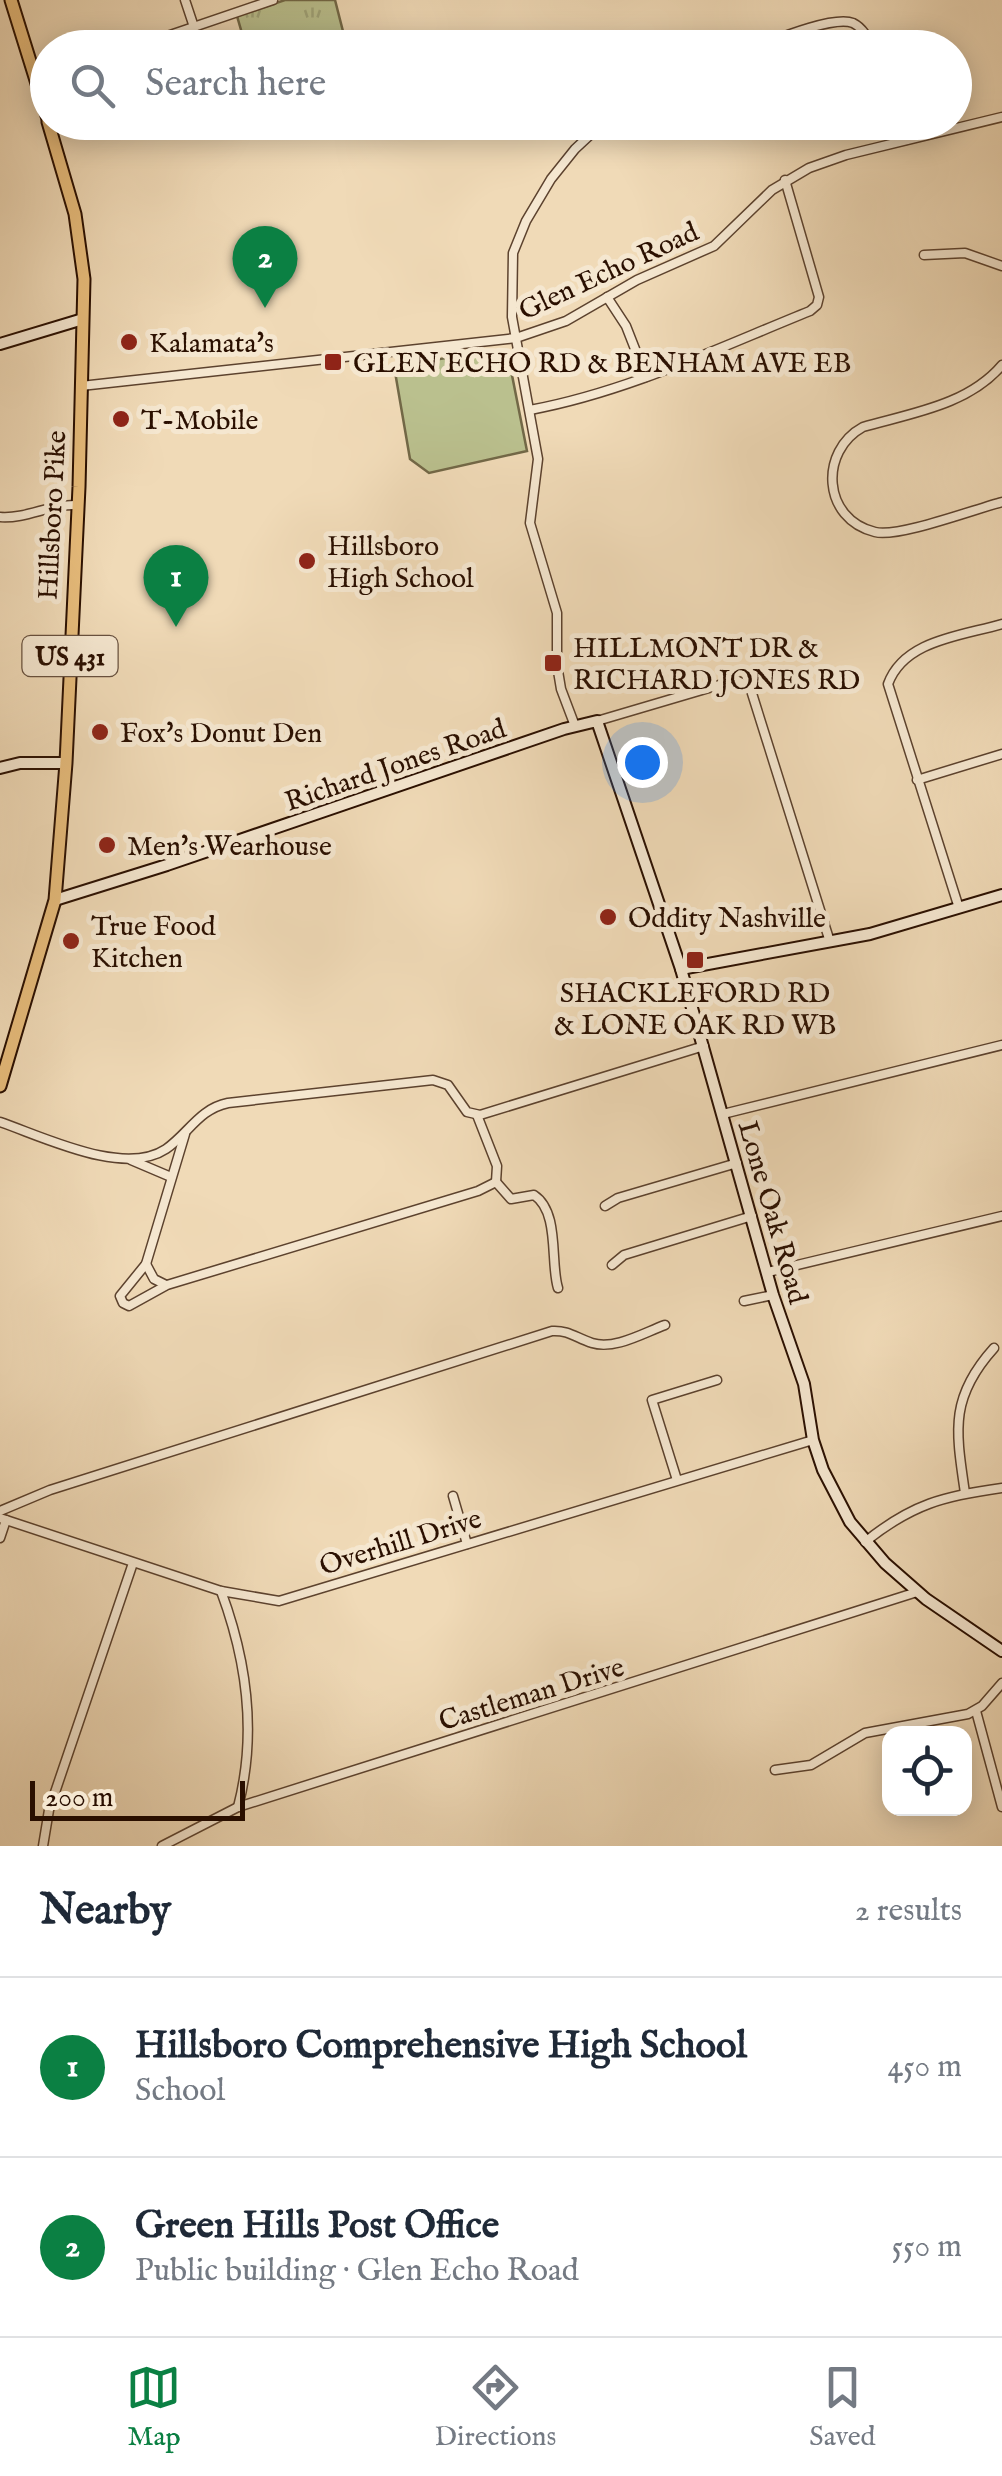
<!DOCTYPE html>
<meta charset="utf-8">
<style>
:root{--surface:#fff;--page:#f2f2f3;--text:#1f2937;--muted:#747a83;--line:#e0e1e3;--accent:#0b8043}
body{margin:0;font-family:"IM FELL English",serif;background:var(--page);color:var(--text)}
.controls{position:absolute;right:30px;bottom:30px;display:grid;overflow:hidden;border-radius:20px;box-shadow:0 5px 25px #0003}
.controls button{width:90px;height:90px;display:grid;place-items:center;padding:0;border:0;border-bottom:2px solid var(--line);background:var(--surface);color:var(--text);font:50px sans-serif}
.scale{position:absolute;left:30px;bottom:25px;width:215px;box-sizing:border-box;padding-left:10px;border:5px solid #2a0f00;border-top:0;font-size:28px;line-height:35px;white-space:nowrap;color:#2a0f00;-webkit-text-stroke:8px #f5e7d0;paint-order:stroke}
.you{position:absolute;left:642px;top:762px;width:35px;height:35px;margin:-25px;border:8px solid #fff;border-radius:50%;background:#1a73e8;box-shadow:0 0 0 15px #1a73e833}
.badge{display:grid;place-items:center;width:65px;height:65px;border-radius:50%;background:var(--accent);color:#fff;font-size:32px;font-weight:700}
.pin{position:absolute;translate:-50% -82px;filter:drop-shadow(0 2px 5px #0008)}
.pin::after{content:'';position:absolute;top:52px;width:35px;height:30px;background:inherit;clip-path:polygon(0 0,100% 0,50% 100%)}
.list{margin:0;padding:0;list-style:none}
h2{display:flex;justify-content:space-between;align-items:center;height:130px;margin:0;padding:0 40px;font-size:42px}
h2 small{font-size:32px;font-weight:400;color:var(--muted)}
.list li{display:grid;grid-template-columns:65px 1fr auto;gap:30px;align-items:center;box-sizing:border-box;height:180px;padding:0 40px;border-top:2px solid var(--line)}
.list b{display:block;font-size:38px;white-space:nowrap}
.list p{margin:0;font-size:32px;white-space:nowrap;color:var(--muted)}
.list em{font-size:32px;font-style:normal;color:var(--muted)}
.icon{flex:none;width:55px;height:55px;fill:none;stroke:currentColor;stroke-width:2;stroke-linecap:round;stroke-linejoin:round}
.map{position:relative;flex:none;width:1002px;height:1846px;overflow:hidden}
.search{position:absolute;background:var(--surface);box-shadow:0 5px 25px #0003;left:30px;right:30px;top:30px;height:110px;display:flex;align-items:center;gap:25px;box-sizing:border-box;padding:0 35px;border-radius:55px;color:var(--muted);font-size:38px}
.sheet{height:490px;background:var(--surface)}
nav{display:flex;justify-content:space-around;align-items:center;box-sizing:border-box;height:140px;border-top:2px solid var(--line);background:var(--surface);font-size:28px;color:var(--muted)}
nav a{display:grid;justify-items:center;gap:5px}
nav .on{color:var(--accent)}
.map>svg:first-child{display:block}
.grass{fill:url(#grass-tufts);stroke:#726847;stroke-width:2.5}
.garden{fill:#bac08e;stroke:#726847;stroke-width:2.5}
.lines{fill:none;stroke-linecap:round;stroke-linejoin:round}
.street-casing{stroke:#5c422e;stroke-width:11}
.secondary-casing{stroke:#2a0f00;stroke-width:14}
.primary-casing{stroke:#2a0f00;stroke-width:15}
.street{stroke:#f5e7d0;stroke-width:8}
.secondary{stroke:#f5e7d0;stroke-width:10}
.primary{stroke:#e8bd7c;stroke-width:11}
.poi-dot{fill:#8f2418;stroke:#f5e7d0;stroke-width:4}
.labels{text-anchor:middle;stroke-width:10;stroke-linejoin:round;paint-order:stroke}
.shield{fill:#f5e7d0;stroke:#67503e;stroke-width:2.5}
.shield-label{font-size:25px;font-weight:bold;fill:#2a0f00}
.street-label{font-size:28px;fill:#2a0f00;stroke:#f5e7d0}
.poi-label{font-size:28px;fill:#2a0f00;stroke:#f5e7d0;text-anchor:start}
</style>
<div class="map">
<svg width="1002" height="1846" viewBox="0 0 1002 1846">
<defs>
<pattern id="grass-tufts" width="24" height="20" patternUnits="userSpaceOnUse" patternTransform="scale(2.5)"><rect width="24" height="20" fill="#bac08e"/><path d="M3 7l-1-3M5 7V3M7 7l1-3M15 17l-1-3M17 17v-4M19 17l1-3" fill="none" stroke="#a0a479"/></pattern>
</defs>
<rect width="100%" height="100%" fill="#f0dab7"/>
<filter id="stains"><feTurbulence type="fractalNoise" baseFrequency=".002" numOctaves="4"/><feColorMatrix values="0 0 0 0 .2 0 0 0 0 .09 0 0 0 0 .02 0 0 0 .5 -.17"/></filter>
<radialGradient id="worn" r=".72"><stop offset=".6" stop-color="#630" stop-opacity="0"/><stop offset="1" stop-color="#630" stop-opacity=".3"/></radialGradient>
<polygon class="grass" points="285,0 335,0 347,47 246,47 237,16"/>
<polygon class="garden" points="498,350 509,360 527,451 429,473 410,459 394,366"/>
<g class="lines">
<g class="street-casing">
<g id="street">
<polyline points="185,0 194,27"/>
<polyline points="132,48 273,0"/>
<path d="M753,48C774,40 834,15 853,23C863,28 868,38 873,48"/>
<polyline points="902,122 906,140"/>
<polyline points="924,255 965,253 1002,266"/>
<polyline points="607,297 626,326 646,377"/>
<path d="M1002,365C968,405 912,413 863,427C819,451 822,519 875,532C898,538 975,509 1002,502"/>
<polyline points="81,386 516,338 566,321 637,280 714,246 772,190 809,168 846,155 1002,117"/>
<path d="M530,410C627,392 718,348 810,311L817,305L819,297L785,180"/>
<path d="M0,517C27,519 49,504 76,505"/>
<polyline points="597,721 736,680 750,687 830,942"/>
<polyline points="575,726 561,689 557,665 557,613 530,523 538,459 512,317 513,253 526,221 551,179 575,149 604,122"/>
<polyline points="917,780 1002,754"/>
<path d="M959,908L888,684C904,640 961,636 1002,624"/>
<polyline points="723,1114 1002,1045"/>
<polyline points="477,1115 497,1166 496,1182"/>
<path d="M0,1122C44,1137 124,1177 166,1149C189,1133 199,1109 228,1103L433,1080L448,1085L467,1112L480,1115L704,1046"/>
<polyline points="185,1134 146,1264 120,1296 123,1303 129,1306 167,1285 478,1191 496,1182"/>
<polyline points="131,1160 171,1177"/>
<path d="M496,1182L511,1199L534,1195C560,1212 550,1263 558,1288"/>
<polyline points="605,1206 618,1198 737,1163"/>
<polyline points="146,1264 154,1279 166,1285"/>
<polyline points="612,1265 624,1255 752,1216"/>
<polyline points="768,1272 1002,1216"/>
<polyline points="744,1301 773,1295"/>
<polyline points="677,1480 652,1400 717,1380"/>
<path d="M965,1493C956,1431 949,1398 994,1348"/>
<polyline points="453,1496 467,1544"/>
<path d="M0,1511L50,1490L552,1331C569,1330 576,1338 592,1343C615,1350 643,1333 665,1325"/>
<polyline points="0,1518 221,1591 279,1601 813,1440"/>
<polyline points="0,1538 6,1520"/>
<path d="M865,1542C912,1504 944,1496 1002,1488"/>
<path d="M221,1591C247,1661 257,1734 238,1807"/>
<polyline points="976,1711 1002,1807"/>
<polyline points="775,1770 811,1765 865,1733 968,1714 982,1706 1002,1683"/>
<polyline points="43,1846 49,1810 133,1563"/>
<polyline points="162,1846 238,1807 917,1592"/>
</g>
</g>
<g class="secondary-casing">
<g id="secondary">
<polyline points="0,344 83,319"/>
<polyline points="0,768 20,763 66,763"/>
<polyline points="55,900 167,865 564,729 597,721 681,969 773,1295 804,1384 813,1440 823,1470 850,1522 885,1563 926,1599 1002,1651"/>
<polyline points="681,969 870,934 1002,895"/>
</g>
</g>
<g class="primary-casing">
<g id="primary">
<polyline points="11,0 48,119"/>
<polyline points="0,1086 55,900 66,763 79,487 84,279 75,214 48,122"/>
</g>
</g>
<use href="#street" class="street"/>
<use href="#secondary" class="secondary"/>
<use href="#primary" class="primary"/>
</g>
<g class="poi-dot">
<circle cx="129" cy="342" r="10"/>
<rect x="323" y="352" width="20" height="20" rx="5"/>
<circle cx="121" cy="419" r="10"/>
<circle cx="307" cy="561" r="10"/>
<rect x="543" y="653" width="20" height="20" rx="5"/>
<circle cx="100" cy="732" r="10"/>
<circle cx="107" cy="845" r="10"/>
<circle cx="608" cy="917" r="10"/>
<circle cx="71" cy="941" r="10"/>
<rect x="685" y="950" width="20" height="20" rx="5"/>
</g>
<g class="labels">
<rect class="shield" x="22.5" y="636" width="95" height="40" rx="8"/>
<g class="shield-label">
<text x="70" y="665">US 431</text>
</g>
<g class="street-label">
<text transform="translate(608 270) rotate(-25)" y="10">Glen Echo Road</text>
<text transform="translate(51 515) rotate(-87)" y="10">Hillsboro Pike</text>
<text transform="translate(395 764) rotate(-19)" y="10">Richard Jones Road</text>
<text transform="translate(774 1212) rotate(74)" y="10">Lone Oak Road</text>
<text transform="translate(400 1541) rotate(-17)" y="10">Overhill Drive</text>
<text transform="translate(531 1693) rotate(-17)" y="10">Castleman Drive</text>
</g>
<g class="poi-label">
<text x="149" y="352">Kalamata's</text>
<text x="353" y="372">GLEN ECHO RD &amp; BENHAM AVE EB</text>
<text x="141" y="429">T-Mobile</text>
<text x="327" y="555">Hillsboro<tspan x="327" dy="32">High School</tspan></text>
<text x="573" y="657">HILLMONT DR &amp;<tspan x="573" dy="32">RICHARD JONES RD</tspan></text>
<text x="120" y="742">Fox's Donut Den</text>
<text x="127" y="855">Men's Wearhouse</text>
<text x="628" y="927">Oddity Nashville</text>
<text x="91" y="935">True Food<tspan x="91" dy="32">Kitchen</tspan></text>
<text x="695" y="1002" text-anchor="middle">SHACKLEFORD RD<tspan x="695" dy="32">&amp; LONE OAK RD WB</tspan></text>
</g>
</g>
<rect width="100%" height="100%" filter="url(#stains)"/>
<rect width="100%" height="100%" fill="url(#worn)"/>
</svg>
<div class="controls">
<button><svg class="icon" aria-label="locate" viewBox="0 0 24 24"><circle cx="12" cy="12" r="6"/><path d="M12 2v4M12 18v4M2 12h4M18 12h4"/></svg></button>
</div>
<div class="scale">200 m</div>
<div class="you"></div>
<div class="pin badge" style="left:176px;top:627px">1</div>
<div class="pin badge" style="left:265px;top:308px">2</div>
<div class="search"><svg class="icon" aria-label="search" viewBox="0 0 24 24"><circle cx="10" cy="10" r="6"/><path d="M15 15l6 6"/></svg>Search here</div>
</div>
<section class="sheet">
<h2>Nearby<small>2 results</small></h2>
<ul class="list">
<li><span class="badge">1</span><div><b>Hillsboro Comprehensive High School</b><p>School</p></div><em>450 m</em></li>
<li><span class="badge">2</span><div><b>Green Hills Post Office</b><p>Public building · Glen Echo Road</p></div><em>550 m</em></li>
</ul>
</section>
<nav>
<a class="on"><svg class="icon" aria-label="map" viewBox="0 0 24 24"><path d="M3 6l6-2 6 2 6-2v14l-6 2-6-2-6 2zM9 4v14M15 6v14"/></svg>Map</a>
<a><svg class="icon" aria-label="directions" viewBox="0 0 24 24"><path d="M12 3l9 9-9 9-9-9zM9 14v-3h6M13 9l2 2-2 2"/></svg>Directions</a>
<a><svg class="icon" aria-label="saved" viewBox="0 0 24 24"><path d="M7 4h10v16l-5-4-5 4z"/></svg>Saved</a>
</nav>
